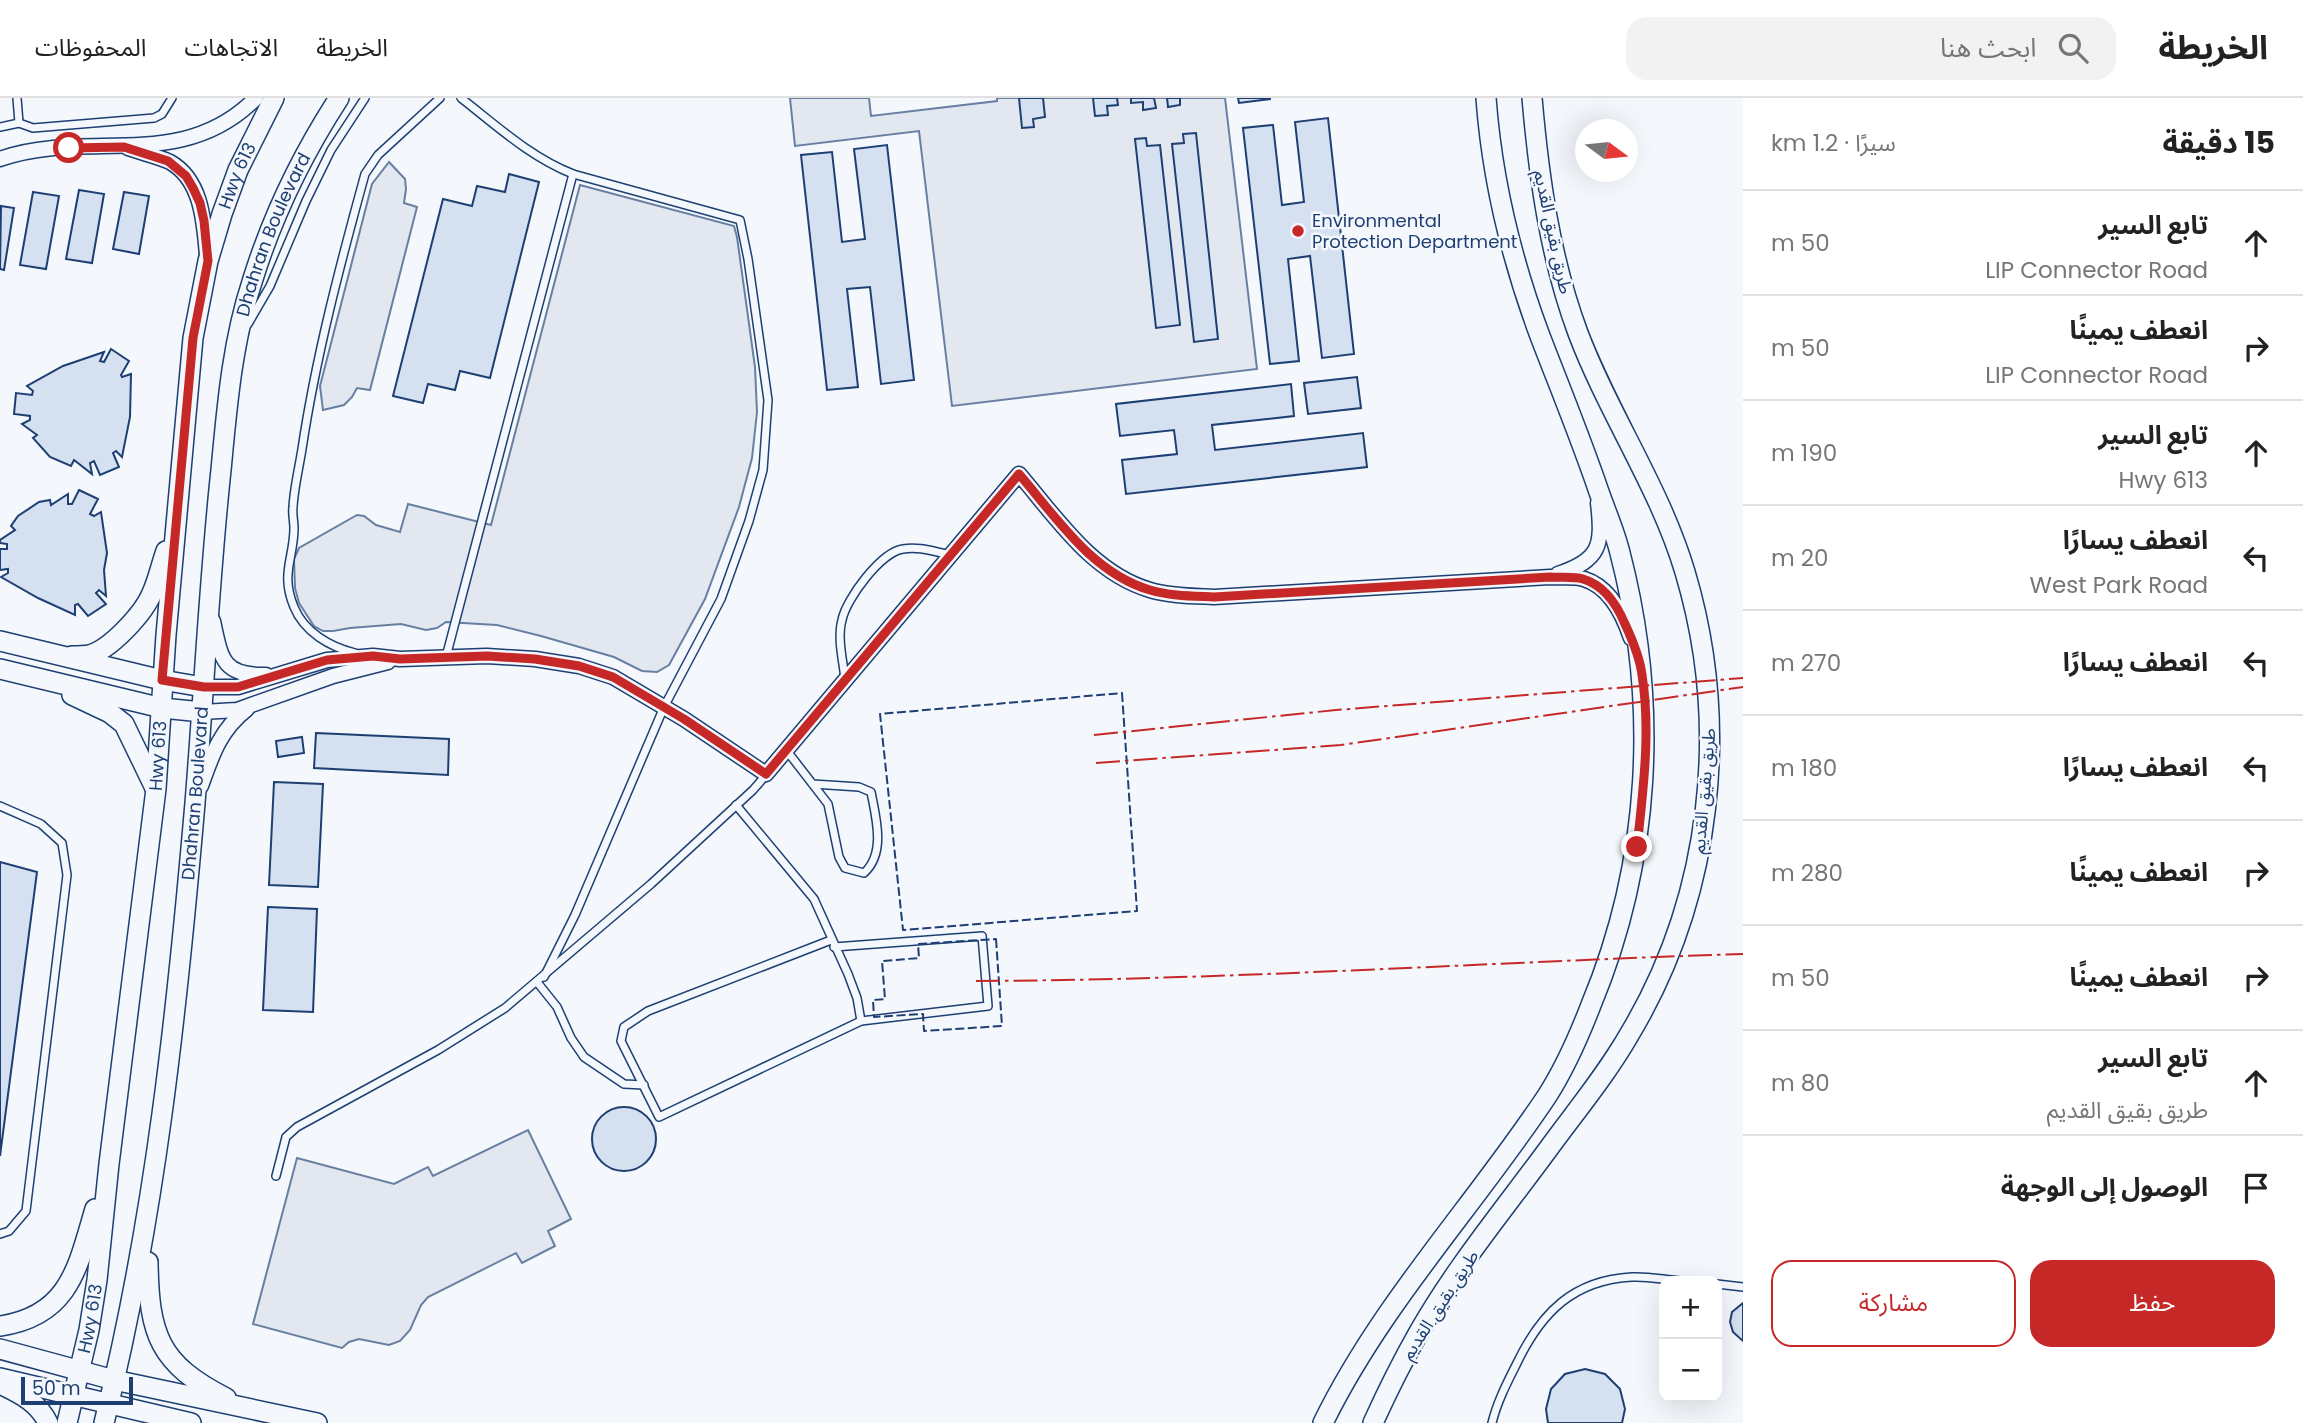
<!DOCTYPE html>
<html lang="ar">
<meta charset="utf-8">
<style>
:root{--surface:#fff;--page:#f2f2f2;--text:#222;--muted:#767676;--line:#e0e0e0;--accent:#c62828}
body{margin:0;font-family:Poppins,"Noto Sans Arabic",sans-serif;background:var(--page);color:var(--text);direction:rtl}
.controls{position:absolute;right:21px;bottom:21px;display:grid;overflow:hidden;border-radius:14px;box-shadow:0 7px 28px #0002}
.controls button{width:63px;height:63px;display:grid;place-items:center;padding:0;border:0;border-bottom:2px solid var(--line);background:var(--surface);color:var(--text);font:35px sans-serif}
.compass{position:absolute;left:1575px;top:21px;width:63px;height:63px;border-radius:50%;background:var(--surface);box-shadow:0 7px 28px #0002;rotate:105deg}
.scale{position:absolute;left:21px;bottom:18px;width:112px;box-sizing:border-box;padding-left:7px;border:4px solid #1d3f73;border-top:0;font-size:19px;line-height:24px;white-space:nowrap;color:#1d3f73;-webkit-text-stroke:5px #f4f7fb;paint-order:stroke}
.stop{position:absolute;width:21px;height:21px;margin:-16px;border:5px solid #c62828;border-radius:50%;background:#fff}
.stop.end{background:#c62828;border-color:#fff;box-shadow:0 2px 7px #0008}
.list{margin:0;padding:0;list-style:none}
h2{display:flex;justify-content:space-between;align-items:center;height:91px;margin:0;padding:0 28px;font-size:30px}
h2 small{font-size:23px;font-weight:400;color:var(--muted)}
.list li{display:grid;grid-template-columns:46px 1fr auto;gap:21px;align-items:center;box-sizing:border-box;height:105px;padding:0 28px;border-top:2px solid var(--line)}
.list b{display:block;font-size:26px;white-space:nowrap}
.list p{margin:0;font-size:23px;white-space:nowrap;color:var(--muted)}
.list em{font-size:23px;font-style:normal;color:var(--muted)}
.actions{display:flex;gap:14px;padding:21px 28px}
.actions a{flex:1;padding:16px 0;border:2px solid var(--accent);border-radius:21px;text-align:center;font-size:24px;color:var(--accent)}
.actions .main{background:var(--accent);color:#fff}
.icon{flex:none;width:38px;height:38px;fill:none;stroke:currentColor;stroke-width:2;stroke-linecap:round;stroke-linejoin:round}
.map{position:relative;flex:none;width:1743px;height:1325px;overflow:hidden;direction:ltr}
header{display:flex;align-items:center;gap:42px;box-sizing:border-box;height:98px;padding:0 35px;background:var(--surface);border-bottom:2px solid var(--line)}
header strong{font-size:33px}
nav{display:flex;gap:38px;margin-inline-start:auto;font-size:24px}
.search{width:490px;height:63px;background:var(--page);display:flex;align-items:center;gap:18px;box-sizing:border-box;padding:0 24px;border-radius:21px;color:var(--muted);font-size:26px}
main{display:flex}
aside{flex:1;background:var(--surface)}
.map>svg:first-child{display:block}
.parking{fill:#e3e8f0;stroke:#687fa3;stroke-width:2}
.building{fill:#d5e0f0;stroke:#1d3f73;stroke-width:2}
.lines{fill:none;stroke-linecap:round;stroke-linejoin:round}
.lane-casing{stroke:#1d3f73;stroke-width:10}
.street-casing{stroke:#1d3f73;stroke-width:17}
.secondary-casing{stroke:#1d3f73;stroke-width:22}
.lane{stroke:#f4f7fb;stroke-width:7}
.street{stroke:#f4f7fb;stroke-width:14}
.secondary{stroke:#f4f7fb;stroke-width:19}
.fence{stroke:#1d3f73;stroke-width:2;stroke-dasharray:9 3.5;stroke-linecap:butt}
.power{stroke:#c62828;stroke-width:2;stroke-dasharray:24 5 3.5 5;stroke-linecap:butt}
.route{stroke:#c62828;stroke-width:9}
.poi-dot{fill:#c62828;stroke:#f4f7fb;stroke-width:2.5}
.labels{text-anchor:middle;stroke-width:5;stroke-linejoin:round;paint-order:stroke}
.street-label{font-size:18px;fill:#1d3f73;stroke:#f4f7fb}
.poi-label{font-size:18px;fill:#1d3f73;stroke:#f4f7fb;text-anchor:start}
</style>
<header>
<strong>الخريطة</strong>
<div class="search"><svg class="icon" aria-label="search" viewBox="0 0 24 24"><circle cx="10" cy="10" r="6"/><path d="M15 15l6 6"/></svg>ابحث هنا</div>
<nav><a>الخريطة</a><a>الاتجاهات</a><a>المحفوظات</a></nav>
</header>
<main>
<aside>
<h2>15 دقيقة<small>سيرًا · 1.2 km</small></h2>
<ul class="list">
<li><svg class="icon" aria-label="ahead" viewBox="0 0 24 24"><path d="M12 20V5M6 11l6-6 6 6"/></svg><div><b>تابع السير</b><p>LIP Connector Road</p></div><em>50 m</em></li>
<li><svg class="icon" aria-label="right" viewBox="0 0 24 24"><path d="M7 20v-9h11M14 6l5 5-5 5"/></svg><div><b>انعطف يمينًا</b><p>LIP Connector Road</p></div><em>50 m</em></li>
<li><svg class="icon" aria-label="ahead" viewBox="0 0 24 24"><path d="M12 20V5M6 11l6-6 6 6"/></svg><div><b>تابع السير</b><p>Hwy 613</p></div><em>190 m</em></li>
<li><svg class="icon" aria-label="left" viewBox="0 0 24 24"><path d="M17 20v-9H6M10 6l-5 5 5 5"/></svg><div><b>انعطف يسارًا</b><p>West Park Road</p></div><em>20 m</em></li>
<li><svg class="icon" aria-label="left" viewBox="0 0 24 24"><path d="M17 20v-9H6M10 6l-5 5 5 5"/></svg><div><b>انعطف يسارًا</b></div><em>270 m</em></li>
<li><svg class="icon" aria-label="left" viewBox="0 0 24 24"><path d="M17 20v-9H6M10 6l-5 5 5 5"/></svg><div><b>انعطف يسارًا</b></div><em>180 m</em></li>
<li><svg class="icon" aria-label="right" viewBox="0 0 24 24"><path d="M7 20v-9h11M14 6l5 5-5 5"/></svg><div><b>انعطف يمينًا</b></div><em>280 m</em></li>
<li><svg class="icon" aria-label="right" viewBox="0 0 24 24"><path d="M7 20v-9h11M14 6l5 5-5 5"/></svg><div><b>انعطف يمينًا</b></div><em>50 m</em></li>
<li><svg class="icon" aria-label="ahead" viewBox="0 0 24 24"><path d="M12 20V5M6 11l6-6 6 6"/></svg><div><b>تابع السير</b><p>طريق بقيق القديم</p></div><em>80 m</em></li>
<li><svg class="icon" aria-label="arrive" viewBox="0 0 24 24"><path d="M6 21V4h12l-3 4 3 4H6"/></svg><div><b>الوصول إلى الوجهة</b></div></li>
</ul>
<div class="actions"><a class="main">حفظ</a><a>مشاركة</a></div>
</aside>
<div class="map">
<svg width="1743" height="1325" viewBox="0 0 1743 1325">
<rect width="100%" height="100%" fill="#f4f7fb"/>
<g class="parking">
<polygon points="790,0 869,0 871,18 997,3 997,0 1225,0 1257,271 952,308 919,33 795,48"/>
<polygon points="389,64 405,81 406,91 404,105 417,109 370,292 357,290 352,299 344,307 323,312 320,288 372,86"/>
<polygon points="580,87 734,128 737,139 755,269 757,314 752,360 739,409 705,501 669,567 657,574 642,573 614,559 541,538 497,527 446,524 437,530 426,532 401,526 350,530 333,533 323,533 314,528 299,505 295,490 294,461 299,450 357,417 364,418 376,427 400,434 408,406 491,427"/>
<polygon points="528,1032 571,1121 548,1133 555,1148 522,1165 516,1155 428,1199 421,1207 410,1232 400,1243 389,1247 359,1241 349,1244 342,1250 253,1226 297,1060 394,1086 428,1069 433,1078"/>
</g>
<g class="building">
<polygon points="1019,0 1043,0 1045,19 1033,21 1034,29 1022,30"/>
<polygon points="1093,0 1117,0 1118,7 1107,8 1108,17 1095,18"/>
<polygon points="1131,0 1154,0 1156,10 1143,12 1143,4 1131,5"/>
<polygon points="1167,0 1180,0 1180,7 1168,9"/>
<polygon points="1238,0 1270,0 1270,1 1239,5"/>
<polygon points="1328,20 1354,256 1322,260 1310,158 1288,161 1299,263 1270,266 1243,30 1273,27 1282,107 1304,104 1295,24"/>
<polygon points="1196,35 1218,241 1194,244 1172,46 1184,45 1183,36"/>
<polygon points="1146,40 1147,48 1160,47 1180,227 1156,230 1135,41"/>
<polygon points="887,47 914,282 881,286 870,189 847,191 858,289 827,292 801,57 832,54 842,144 865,141 854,51"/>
<polygon points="509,76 539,84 490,280 460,273 455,292 428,286 423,305 393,298 443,101 472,108 477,88 505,94"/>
<polygon points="79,92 104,96 92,165 66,161"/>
<polygon points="33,94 59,98 46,171 20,167"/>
<polygon points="124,94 149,98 139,156 113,151"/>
<polygon points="1,108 14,110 4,172 0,171"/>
<polygon points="111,251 129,263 121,277 122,279 131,276 130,319 122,359 116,353 113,355 119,369 100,377 94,363 90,365 92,376 74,362 71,368 50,359 33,340 37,337 22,326 30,322 30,318 14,316 16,295 32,297 33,293 27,288 63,268 104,254 100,263 104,264"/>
<polygon points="1357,279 1361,310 1308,316 1304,285"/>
<polygon points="1291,286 1294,318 1212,327 1215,352 1363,335 1367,369 1126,396 1122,362 1177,356 1174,332 1120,338 1116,306"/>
<polygon points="79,392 98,401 90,416 94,418 101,414 107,455 104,472 106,498 99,492 96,495 106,506 88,518 78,506 75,507 75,517 38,500 1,479 8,475 8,471 0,472 0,451 7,451 7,446 0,445 0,442 15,432 11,428 18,418 39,404 50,402 51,407 68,396 68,406 72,406"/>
<polygon points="316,635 449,641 448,677 314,670"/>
<polygon points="302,639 304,655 278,659 276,643"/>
<polygon points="274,684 323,686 318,789 269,787"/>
<polygon points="0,764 37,774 0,1058"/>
<polygon points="268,809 317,811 313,914 263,912"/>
<circle cx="624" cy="1041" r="32"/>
<polygon points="1743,1205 1743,1243 1733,1234 1730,1224 1732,1214"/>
<polygon points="1585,1271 1605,1276 1620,1291 1625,1311 1622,1325 1548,1325 1546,1311 1551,1291 1565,1276"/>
</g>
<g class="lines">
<g class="lane-casing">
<g id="lane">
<polyline points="17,0 19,25"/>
<path d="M461,0C497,28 530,59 573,76L740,122L748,161L768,302L763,372L749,423L721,501L664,609L575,817L544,879"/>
<polyline points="0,29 19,25 33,30 154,20 162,16 172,0"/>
<polyline points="248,226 270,188 306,103 331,52 365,0"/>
<path d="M355,555C330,549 304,534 294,509C280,476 294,460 294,430C294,423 292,416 293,409C294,390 299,370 302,351C316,258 340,167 365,76L378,57L440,0"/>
<polyline points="446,559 573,76"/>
<path d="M845,581C843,562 837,540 842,522C846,501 881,454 903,451C919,448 935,454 951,457"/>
<path d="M787,653L828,706L839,759L845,770L864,775C886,755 876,720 871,694L859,689L813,686"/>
<polyline points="736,707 814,801 848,876 857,900 861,923"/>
<polyline points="0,708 41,726 62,745 67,777 26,1113 9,1133 0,1136"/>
<polyline points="831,842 648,913 624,929 621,943 659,1019 861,923 988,908 982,838 834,849"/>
<polyline points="537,884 557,909 571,940 584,959 624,986 644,987"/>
<polyline points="276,1078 286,1039 297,1029 438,952 505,910 651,786 753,692 766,677"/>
<polyline points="1717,1186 1743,1189"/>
<path d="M1492,1325C1497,1304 1507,1285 1517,1265C1541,1215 1573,1182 1632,1179C1648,1178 1665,1182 1681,1183"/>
</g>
</g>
<g class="street-casing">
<g id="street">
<path d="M128,50C142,55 157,58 170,64C202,82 204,124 207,157"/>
<path d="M0,61C87,30 181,76 256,0"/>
<path d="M1558,476C1600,462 1603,448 1598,405"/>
<path d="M213,523C221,560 222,578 266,577"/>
<path d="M203,589H238L327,562L373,558L400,561L487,558L535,561L579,568L613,579L684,621L766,676L1019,376C1056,419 1092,475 1150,492C1170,498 1193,498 1214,499L1550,479C1561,480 1574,478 1584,481C1610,489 1623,516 1631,540"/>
<polyline points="202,614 237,612 333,578 388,564"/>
<path d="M201,688C212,657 220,632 247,611"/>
</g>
</g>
<g class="secondary-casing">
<g id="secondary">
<polyline points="0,543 162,582 203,589"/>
<path d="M72,558C77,558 84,558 89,557C110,552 144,515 152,495C158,482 161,467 166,453"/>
<polyline points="0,571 162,610 202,614"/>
<polyline points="72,597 110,615 124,626 155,690"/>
<path d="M148,1164C149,1237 159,1266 226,1300"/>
<path d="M0,1228C70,1218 78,1168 95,1111"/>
<polyline points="0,1251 114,1282 317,1325"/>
<polyline points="0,1280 191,1325"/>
<path d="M4,1288C23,1297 39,1306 48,1325"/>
<path id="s1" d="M67,1325L89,1232L97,1182L109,1066L156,691L166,537L193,240L208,163L222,116L238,72L274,0"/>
<path id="s2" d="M104,1325C155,1121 177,914 195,705C204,594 209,483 221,372C227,309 232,245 252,184C272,119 302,57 339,0"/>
<path d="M1323,1325C1381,1206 1474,1108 1547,998C1565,970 1579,938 1591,907C1651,763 1659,605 1620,455C1615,434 1606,414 1599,394C1581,341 1560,290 1540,238C1512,163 1492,81 1486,0"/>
<path d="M1373,1325C1387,1294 1402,1264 1419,1234C1456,1169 1505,1110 1549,1050C1576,1013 1606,977 1629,937C1712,799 1731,628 1685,474C1660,390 1609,317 1578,235C1550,160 1539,80 1532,0"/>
</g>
</g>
<use href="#lane" class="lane"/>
<use href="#street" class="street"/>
<use href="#secondary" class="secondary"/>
<g class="fence">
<polygon points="1122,595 1137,813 903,832 880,616"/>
<polygon points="996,841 1002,928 924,933 923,916 874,919 873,902 885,901 882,863 919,860 918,846"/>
</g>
<g class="power">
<polyline points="1094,637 1336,612 1743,580"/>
<polyline points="1096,665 1341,647 1743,589"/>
<path d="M976,883C1232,882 1487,864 1743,856"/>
</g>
</g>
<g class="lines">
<path class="route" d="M69,50L124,49L168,63L186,78L193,90L200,105L204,123L208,163L193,240L162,582L204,589H238L327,562L373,558L400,561L487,558L535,561L579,568L613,579L684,621L766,676L1019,376C1056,419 1092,475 1150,492C1170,498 1193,498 1214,499L1550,479C1560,480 1573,478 1583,481C1604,487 1617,507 1625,526C1632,541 1640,560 1642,577C1651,633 1643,693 1637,749"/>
</g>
<circle class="poi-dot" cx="1298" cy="133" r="7"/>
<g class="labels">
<g class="street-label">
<text dy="6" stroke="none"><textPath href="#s1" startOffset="1262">Hwy 613</textPath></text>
<text transform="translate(1553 134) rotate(78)" y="6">طريق بقيق القديم</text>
<text dy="6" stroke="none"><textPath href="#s2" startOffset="1204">Dhahran Boulevard</textPath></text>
<text dy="6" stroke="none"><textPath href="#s1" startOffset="674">Hwy 613</textPath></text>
<text transform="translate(1704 693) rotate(-85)" y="6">طريق بقيق القديم</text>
<text dy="6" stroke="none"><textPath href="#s2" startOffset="637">Dhahran Boulevard</textPath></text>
<text transform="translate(1440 1207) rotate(-57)" y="6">طريق بقيق القديم</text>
<text dy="6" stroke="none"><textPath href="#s1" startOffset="107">Hwy 613</textPath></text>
</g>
<g class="poi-label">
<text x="1312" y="129">Environmental<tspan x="1312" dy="21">Protection Department</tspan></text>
</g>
</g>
</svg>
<div class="controls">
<button>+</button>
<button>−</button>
</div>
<svg class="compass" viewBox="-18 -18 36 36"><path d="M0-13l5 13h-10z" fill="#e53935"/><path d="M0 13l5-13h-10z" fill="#767676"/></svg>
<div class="scale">50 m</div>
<div class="stop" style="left:69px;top:50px"></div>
<div class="stop end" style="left:1637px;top:749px"></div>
</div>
</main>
